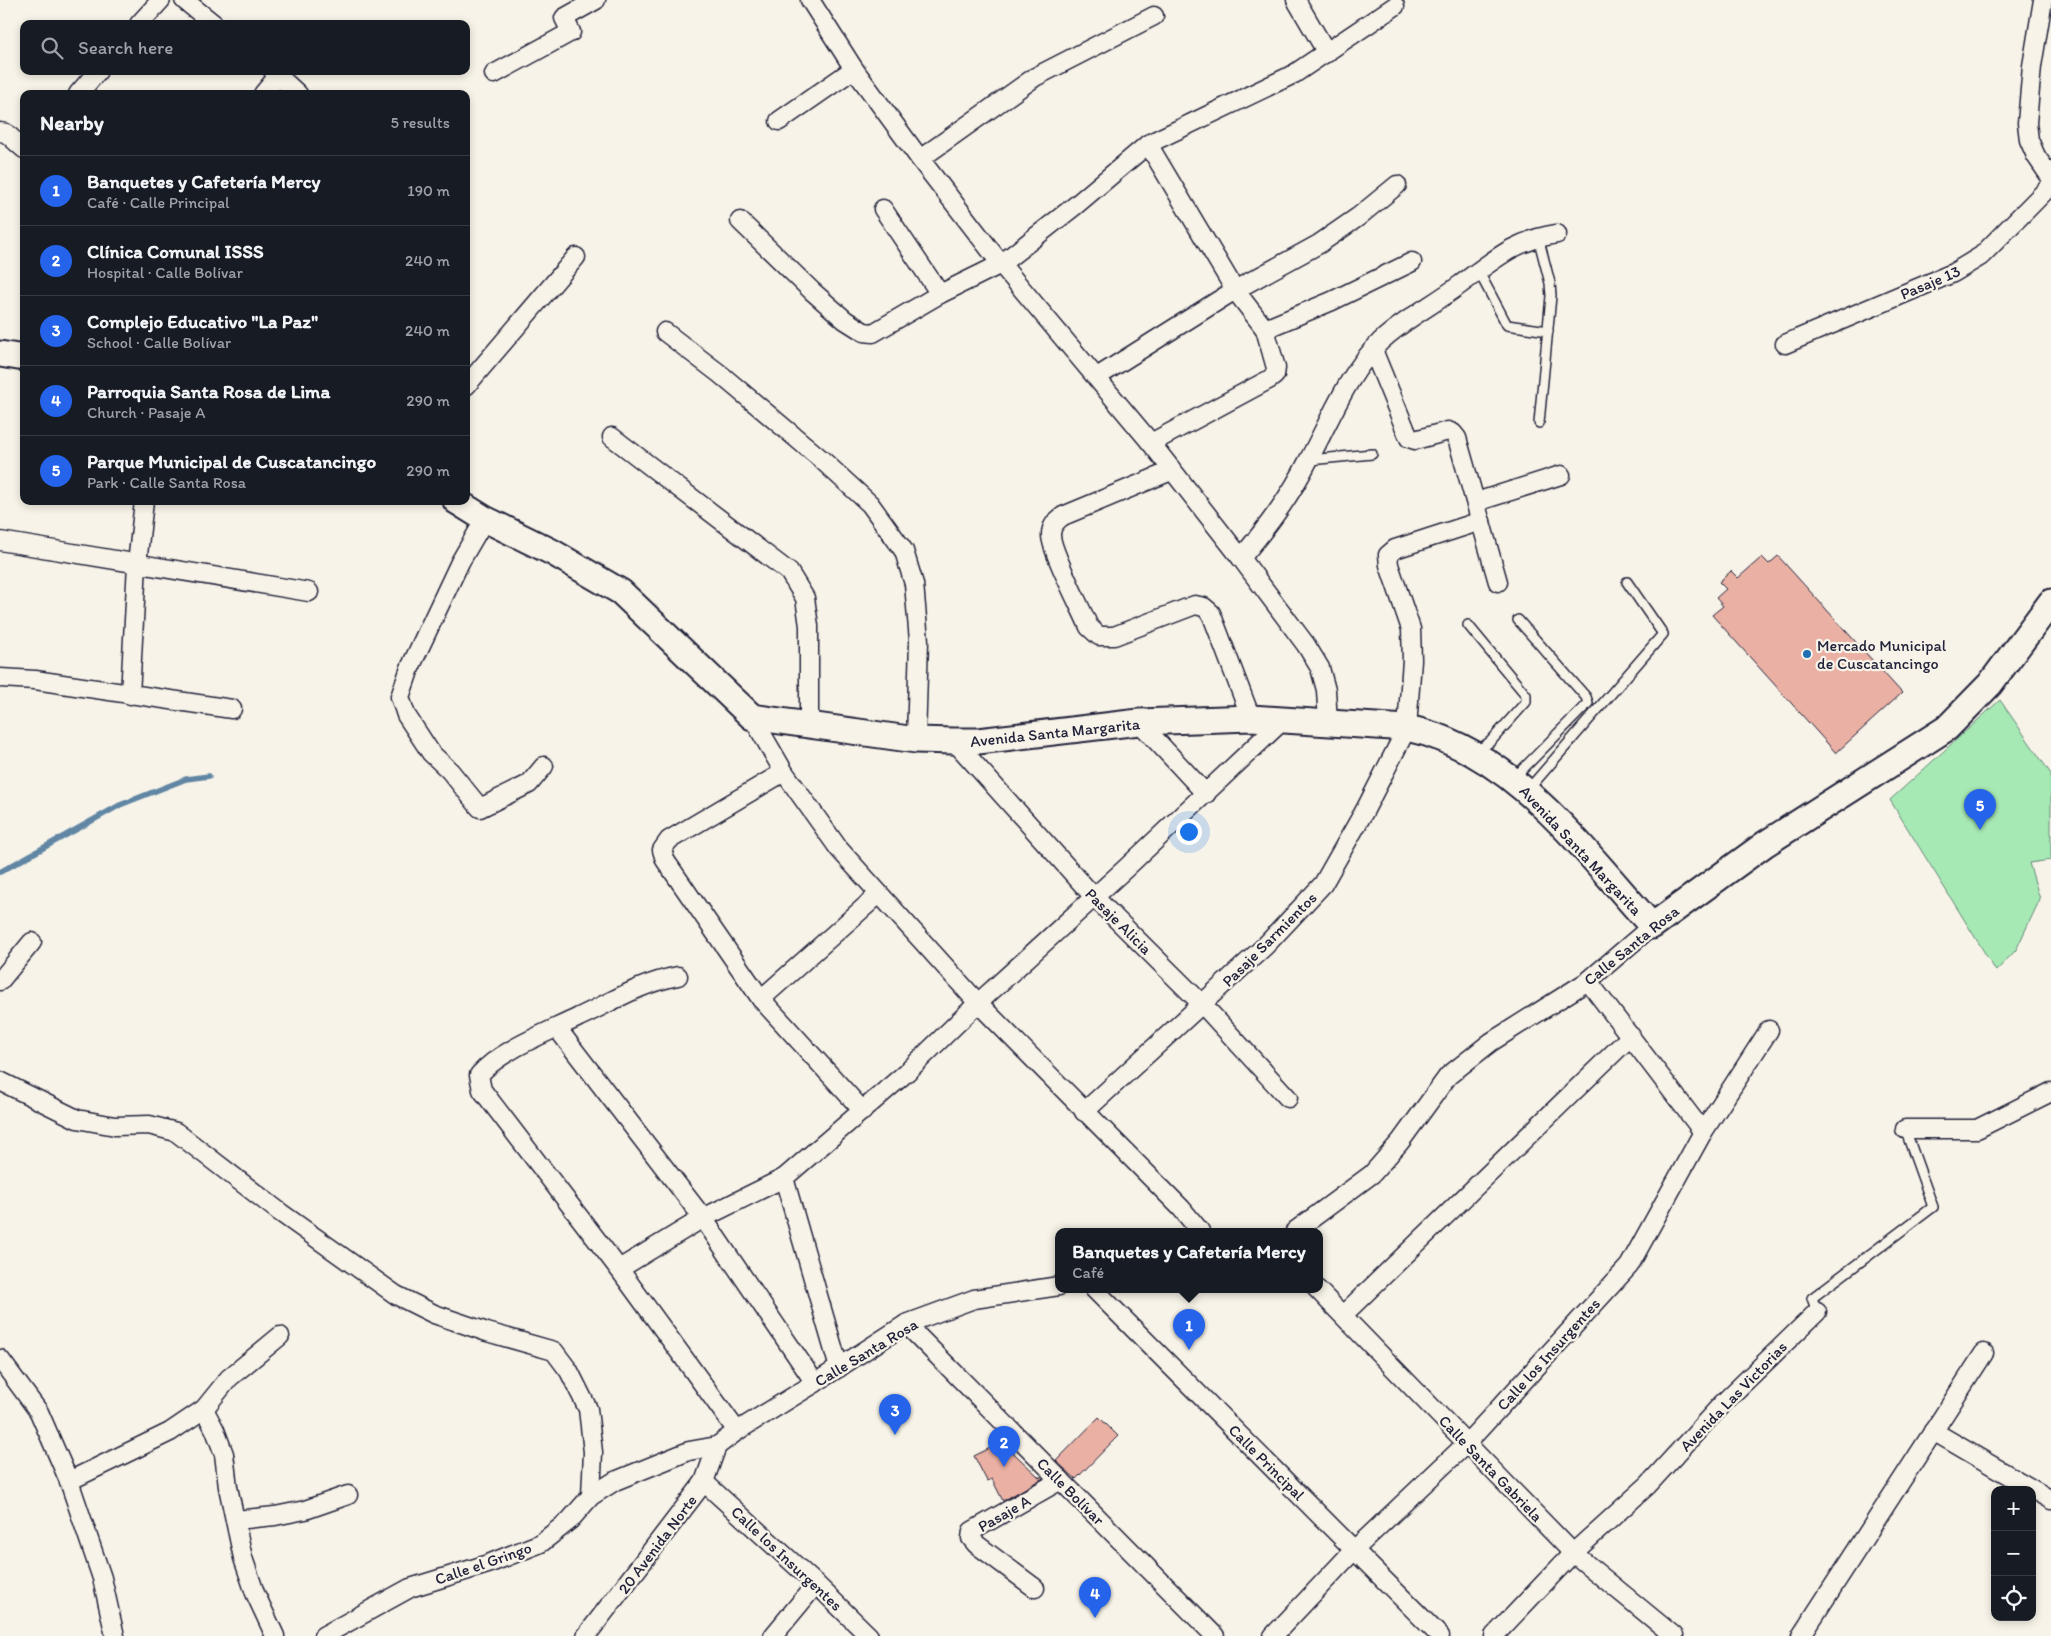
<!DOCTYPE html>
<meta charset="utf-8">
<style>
:root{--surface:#171b24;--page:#20242c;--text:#f1f3f6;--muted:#9ea1a6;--line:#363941;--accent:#2563eb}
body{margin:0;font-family:Itim,sans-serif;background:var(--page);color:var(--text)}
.controls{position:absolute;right:15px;bottom:15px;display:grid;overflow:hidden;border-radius:10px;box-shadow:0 2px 8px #0003}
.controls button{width:45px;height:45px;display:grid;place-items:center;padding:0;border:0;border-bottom:1px solid var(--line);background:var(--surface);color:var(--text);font:25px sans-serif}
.you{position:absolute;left:1188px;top:831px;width:18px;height:18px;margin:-12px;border:4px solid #fff;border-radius:50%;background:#1a73e8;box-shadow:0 0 0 8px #1a73e833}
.badge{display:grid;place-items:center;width:32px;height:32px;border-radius:50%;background:var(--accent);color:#fff;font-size:16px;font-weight:700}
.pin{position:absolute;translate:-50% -41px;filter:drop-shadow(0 1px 2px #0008)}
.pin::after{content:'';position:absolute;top:26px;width:18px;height:15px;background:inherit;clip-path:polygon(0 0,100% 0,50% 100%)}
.popup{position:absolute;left:1055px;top:1228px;width:268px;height:65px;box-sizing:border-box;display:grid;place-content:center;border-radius:10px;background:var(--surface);filter:drop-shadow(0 1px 4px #0005);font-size:16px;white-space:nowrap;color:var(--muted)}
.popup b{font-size:19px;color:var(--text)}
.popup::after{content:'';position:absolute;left:50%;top:100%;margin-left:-10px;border:10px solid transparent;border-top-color:var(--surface)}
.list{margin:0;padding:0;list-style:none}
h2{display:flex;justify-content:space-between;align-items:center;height:65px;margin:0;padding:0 20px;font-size:21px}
h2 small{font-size:16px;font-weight:400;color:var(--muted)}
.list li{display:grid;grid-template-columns:32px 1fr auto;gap:15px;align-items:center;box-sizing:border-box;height:70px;padding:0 20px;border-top:1px solid var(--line)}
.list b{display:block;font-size:19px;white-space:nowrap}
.list p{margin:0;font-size:16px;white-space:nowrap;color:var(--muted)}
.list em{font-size:16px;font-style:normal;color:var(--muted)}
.icon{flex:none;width:28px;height:28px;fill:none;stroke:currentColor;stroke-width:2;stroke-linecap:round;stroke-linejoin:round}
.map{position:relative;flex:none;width:2051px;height:1636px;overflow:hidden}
.search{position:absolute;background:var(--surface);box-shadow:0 2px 8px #0003;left:20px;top:20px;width:450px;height:55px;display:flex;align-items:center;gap:12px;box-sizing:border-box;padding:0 18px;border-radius:10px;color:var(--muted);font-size:19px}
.panel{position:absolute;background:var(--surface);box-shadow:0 2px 8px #0003;left:20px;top:90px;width:450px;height:415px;border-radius:10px}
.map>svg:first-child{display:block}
.green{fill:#a6e9b4;stroke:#648678}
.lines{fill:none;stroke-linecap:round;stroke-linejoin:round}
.stream{stroke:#6086a4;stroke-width:5.5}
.building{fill:#eab0a4;stroke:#22223b}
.lane-casing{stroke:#22223b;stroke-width:12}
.street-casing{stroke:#22223b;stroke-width:21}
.secondary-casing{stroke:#22223b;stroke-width:29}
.lane{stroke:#f7f3e8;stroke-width:9}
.street{stroke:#f7f3e8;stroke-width:18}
.secondary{stroke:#f7f3e8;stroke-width:25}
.poi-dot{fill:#1f6fb2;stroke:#f7f3e8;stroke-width:2}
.labels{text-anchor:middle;stroke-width:4.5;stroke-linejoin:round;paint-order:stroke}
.street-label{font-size:16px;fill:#22223b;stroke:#f7f3e8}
.poi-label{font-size:16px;fill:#22223b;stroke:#f7f3e8;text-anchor:start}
</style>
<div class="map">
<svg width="2051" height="1636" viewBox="0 0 2051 1636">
<rect width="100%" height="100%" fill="#f7f3e8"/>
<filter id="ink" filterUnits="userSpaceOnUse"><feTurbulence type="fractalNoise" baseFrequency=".02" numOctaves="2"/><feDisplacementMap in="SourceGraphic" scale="10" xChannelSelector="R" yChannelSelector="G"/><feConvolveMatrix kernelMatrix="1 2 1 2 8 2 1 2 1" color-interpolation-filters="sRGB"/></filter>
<g filter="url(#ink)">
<polygon class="green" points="2000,700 2051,774 2051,860 2029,863 2040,899 2016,950 1996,971 1890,800"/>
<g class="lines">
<polyline class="stream" points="0,872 120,805 186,779 209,776"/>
</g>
<g class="building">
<polygon points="1778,556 1902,693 1836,753 1712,615 1723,606 1716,598 1726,589 1719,582 1731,571 1738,578 1762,557 1769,564"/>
<polygon points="1099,1417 1118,1436 1076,1479 1056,1461"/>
<polygon points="1002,1442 1040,1478 1041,1476 1043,1478 1003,1501 992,1479 987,1481 974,1456"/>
</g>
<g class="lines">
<g class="lane-casing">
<g id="lane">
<polyline points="1538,237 1550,283 1551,296 1539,423"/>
<polyline points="1479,272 1507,325 1548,331"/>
<polyline points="1309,460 1372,454"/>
<polyline points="1468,625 1526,695 1526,702 1491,741 1475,753"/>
<polyline points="1514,778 1588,703 1586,697 1518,620"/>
<polyline points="1527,791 1663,634 1627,582"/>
<polyline points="1817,1312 1812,1298 1933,1207 1905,1129"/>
</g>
</g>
<g class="street-casing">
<g id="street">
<polyline points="184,0 214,24"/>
<polyline points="810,0 854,69 920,159 1001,264 1151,443 1241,558 1306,645 1320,668 1326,690 1328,723"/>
<polyline points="1296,0 1327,53"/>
<polyline points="2043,0 2032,66 2027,123 2029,140 2036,156 2051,178"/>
<polyline points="139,24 161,0"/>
<polyline points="273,71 298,94"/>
<polyline points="494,74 571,32 564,18 596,0"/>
<polyline points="78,94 98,71"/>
<polyline points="263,94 278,76"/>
<polyline points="779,121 854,69"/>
<polyline points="0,132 6,133 24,149"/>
<polyline points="1148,144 1235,290 1265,329 1276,368 1275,375 1270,379 1151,443"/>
<polyline points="920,159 1035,77 1154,16"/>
<polyline points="883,209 940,294"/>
<polyline points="740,221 812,291 845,320 864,332 873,333 940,294 1001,264 1076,205 1148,144 1294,74 1395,6"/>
<polyline points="1265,329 1332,301 1412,262"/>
<polyline points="665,332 720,374 821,459 870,504 904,551 914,584 919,641 916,740"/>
<polyline points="1785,344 1953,273 1981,256 2051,185"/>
<polyline points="1373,350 1409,438 1415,440 1448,431 1453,433 1457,438 1498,582"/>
<polyline points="1097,377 1235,290 1319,244 1358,217 1397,185"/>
<polyline points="466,386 576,257"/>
<polyline points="612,437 789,572 805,598 809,626 809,724"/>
<path d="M1171,471L1063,516C1056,521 1051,526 1051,535C1051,551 1081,608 1089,627L1099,636H1114L1195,605L1204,607L1211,613L1251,718"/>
<polyline points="1476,502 1561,475"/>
<polyline points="485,519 460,562 410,668 400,697 406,715 431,753 450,771 480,808 529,784 544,766"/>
<polyline points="0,541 309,592"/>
<path d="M1241,558C1267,527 1290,497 1308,461C1330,421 1347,374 1381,341C1404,319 1435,304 1461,284C1494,260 1515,240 1557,234"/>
<polyline points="0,678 35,680 232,709"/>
<polyline points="130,695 137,564 144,501"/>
<polyline points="752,717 784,772 839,849 978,1003 1181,1208 1200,1231"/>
<polyline points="1139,722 1206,794"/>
<polyline points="954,741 1094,897 1203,1005 1288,1098"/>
<polyline points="784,772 669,840 662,850 665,860 761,999 863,1111"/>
<path d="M678,976C638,984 614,1001 579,1017C549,1032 500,1050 479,1075L482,1090L619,1269L737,1431"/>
<polyline points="0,981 32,942"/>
<polyline points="1588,981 1703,1132"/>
<polyline points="761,999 879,894"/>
<polyline points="557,1028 703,1218 815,1383"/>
<polyline points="0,1081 77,1119 115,1126 149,1125 176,1132 281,1213 396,1295 434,1314 487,1332 554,1351 569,1371 588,1409 593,1452 591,1496"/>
<polyline points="1084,1112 1265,946 1323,884 1365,810 1407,728 1412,660 1411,629 1389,565 1388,555 1395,549 1481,521"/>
<polyline points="1905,1129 1977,1129 2051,1092"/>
<polyline points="784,1178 839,1368"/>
<polyline points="1295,1231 1372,1174 1400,1142 1448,1076 1491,1042 1588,981 1652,926"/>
<polyline points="619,1269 703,1218 784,1178 907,1072 978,1003 1125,869 1282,721"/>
<polyline points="1094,1289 1440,1636"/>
<polyline points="1317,1289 1573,1553 1674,1636"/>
<polyline points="1343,1315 1631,1036"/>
<polyline points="906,1324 1215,1636"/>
<polyline points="0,1359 39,1412 69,1481 102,1578 115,1636"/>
<polyline points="204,1409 215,1430 224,1454 228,1487 243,1558 255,1593 275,1636"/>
<polyline points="1933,1431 2051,1500"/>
<polyline points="69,1481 170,1432 204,1409 229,1378 280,1336"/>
<polyline points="704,1482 816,1584 869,1636"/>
<polyline points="236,1520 275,1516 305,1510 348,1495"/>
<polyline points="1035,1588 976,1544 971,1538 972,1531 1061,1480"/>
<polyline points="323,1636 410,1588 488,1564 541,1543 570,1520 591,1496 615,1481 689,1451 717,1446 737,1431 815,1383 906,1324 974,1299 1059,1286"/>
<polyline points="586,1636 704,1482 717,1446"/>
<polyline points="773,1636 816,1584"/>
<polyline points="1273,1636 1354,1550 1467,1443 1629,1266 1703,1132 1769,1030"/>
<polyline points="1494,1636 1573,1553 1648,1485 1722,1404 1817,1312"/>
<polyline points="1801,1636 1984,1353"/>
</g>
</g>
<g class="secondary-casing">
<g id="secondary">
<polyline points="0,354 24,358"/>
<path d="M456,501L485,519L552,552L621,592L752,717L916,740L954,741H978L1139,722L1251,718L1407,728C1513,750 1583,850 1652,926L1765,844L1947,728L1990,684L2051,602"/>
</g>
</g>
<use href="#lane" class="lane"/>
<use href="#street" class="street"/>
<use href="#secondary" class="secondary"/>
</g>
</g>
<circle class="poi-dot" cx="1807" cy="654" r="5"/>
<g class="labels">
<g class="street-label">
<text transform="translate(1930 282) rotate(-23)" y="6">Pasaje 13</text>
<text transform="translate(1055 732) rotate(-6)" y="6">Avenida Santa Margarita</text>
<text transform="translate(1581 850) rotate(47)" y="6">Avenida Santa Margarita</text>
<text transform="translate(1119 921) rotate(45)" y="6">Pasaje Alicia</text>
<text transform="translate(1269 939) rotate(-45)" y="6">Pasaje Sarmientos</text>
<text transform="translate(1631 945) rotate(-39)" y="6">Calle Santa Rosa</text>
<text transform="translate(866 1352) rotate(-31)" y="6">Calle Santa Rosa</text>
<text transform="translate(1548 1354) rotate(-48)" y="6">Calle los Insurgentes</text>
<text transform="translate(1733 1396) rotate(-46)" y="6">Avenida Las Victorias</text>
<text transform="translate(1267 1462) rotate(45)" y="6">Calle Principal</text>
<text transform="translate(1491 1468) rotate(46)" y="6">Calle Santa Gabriela</text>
<text transform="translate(1071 1491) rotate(45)" y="6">Calle Bolívar</text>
<text transform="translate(1004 1513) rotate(-30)" y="6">Pasaje A</text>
<text transform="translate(657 1544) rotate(-53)" y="6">20 Avenida Norte</text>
<text transform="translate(787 1558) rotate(43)" y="6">Calle los Insurgentes</text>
<text transform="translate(483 1563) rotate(-19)" y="6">Calle el Gringo</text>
</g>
<g class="poi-label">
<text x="1817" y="651">Mercado Municipal<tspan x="1817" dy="18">de Cuscatancingo</tspan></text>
</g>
</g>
</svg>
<div class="controls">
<button>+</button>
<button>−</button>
<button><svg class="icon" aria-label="locate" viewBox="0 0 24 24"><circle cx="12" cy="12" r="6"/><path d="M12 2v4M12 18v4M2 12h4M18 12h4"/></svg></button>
</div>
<div class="you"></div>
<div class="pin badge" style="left:1189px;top:1350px">1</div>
<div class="popup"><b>Banquetes y Cafetería Mercy</b>Café</div>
<div class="pin badge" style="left:1004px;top:1467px">2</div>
<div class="pin badge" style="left:895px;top:1435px">3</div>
<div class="pin badge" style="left:1095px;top:1618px">4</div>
<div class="pin badge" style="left:1980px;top:830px">5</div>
<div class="search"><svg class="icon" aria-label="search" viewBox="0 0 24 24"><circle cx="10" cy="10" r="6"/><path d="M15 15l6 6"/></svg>Search here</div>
<section class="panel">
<h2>Nearby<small>5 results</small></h2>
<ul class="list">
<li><span class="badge">1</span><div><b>Banquetes y Cafetería Mercy</b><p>Café · Calle Principal</p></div><em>190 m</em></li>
<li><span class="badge">2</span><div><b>Clínica Comunal ISSS</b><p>Hospital · Calle Bolívar</p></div><em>240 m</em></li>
<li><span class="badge">3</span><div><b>Complejo Educativo &quot;La Paz&quot;</b><p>School · Calle Bolívar</p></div><em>240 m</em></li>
<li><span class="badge">4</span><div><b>Parroquia Santa Rosa de Lima</b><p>Church · Pasaje A</p></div><em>290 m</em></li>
<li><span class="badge">5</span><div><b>Parque Municipal de Cuscatancingo</b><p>Park · Calle Santa Rosa</p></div><em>290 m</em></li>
</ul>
</section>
</div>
